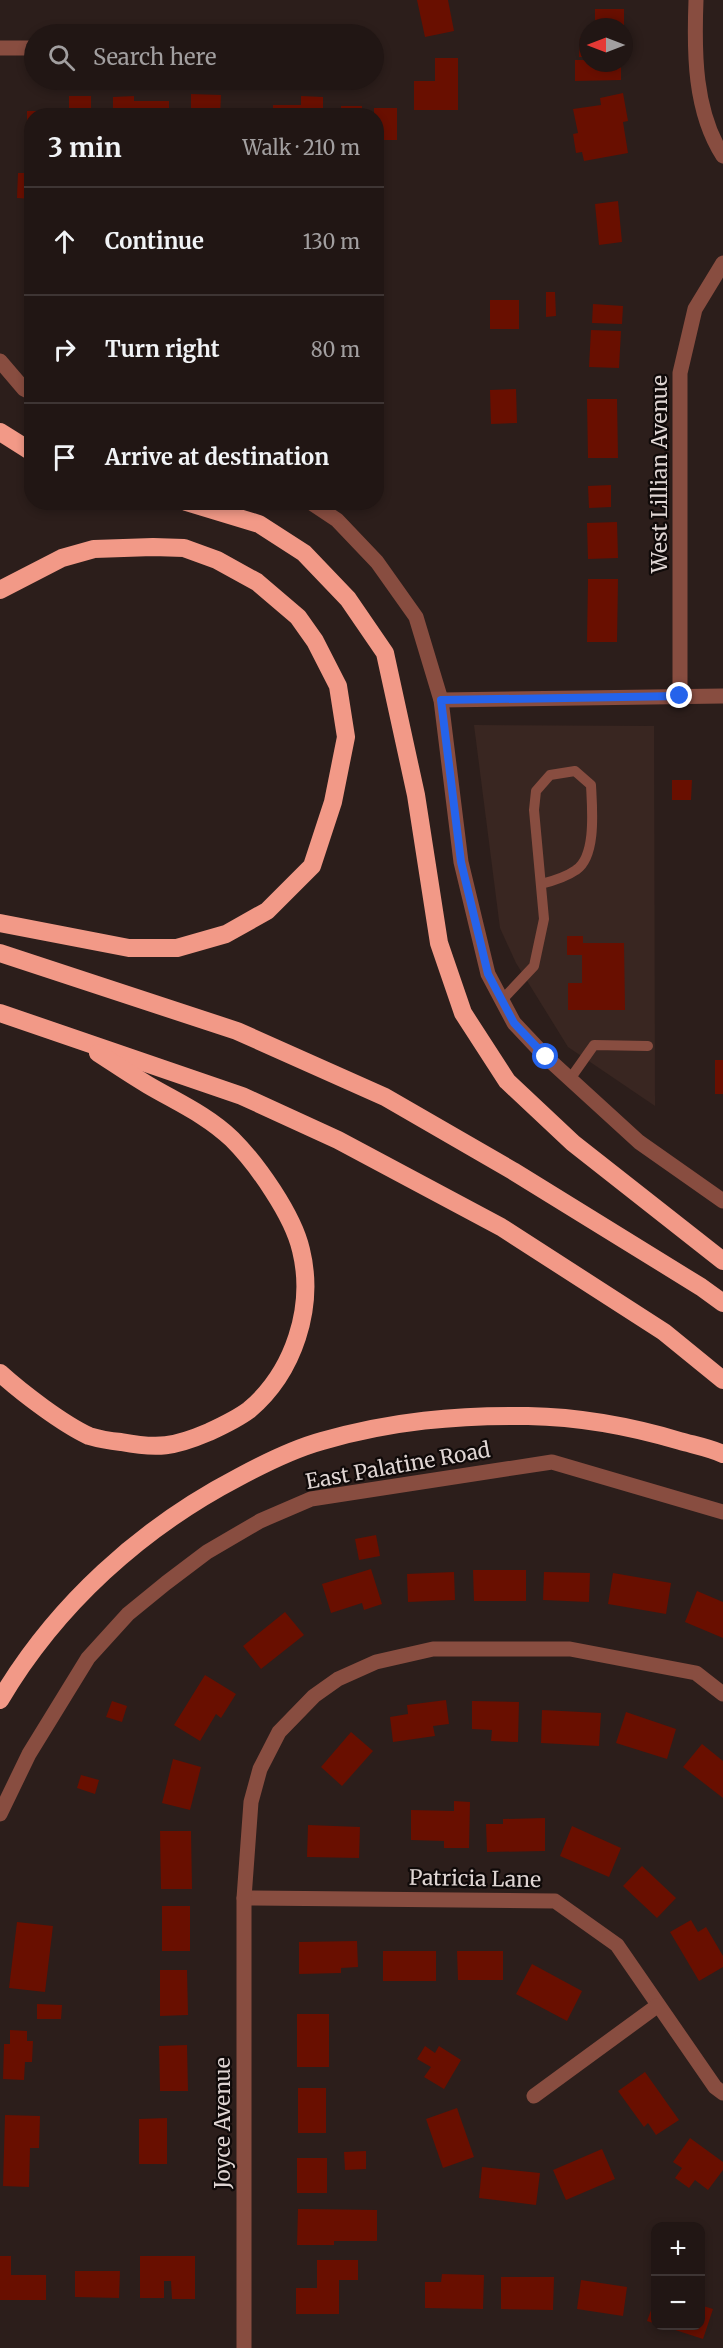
<!DOCTYPE html>
<meta charset="utf-8">
<style>
:root{--surface:#211614;--page:#2d2322;--text:#f1f3f6;--muted:#a29fa0;--line:#3e3534}
body{margin:0;font-family:Merriweather,serif;background:var(--page);color:var(--text)}
.controls{position:absolute;right:18px;bottom:18px;display:grid;overflow:hidden;border-radius:12px;box-shadow:0 3px 9px #0003}
.controls button{width:54px;height:54px;display:grid;place-items:center;padding:0;border:0;border-bottom:2px solid var(--line);background:var(--surface);color:var(--text);font:30px sans-serif}
.compass{position:absolute;left:579px;top:18px;width:54px;height:54px;border-radius:50%;background:var(--surface);box-shadow:0 3px 9px #0003;rotate:270deg}
.stop{position:absolute;width:18px;height:18px;margin:-14px;border:4px solid #2563eb;border-radius:50%;background:#fff}
.stop.end{background:#2563eb;border-color:#fff;box-shadow:0 2px 6px #0008}
.list{margin:0;padding:0;list-style:none}
h2{display:flex;justify-content:space-between;align-items:center;height:78px;margin:0;padding:0 24px;font-size:26px}
h2 small{font-size:20px;font-weight:400;color:var(--muted)}
.list li{display:grid;grid-template-columns:39px 1fr auto;gap:18px;align-items:center;box-sizing:border-box;height:108px;padding:0 24px;border-top:2px solid var(--line)}
.list b{display:block;font-size:22px;white-space:nowrap}
.list em{font-size:20px;font-style:normal;color:var(--muted)}
.icon{flex:none;width:33px;height:33px;fill:none;stroke:currentColor;stroke-width:2;stroke-linecap:round;stroke-linejoin:round}
.map{position:relative;flex:none;width:723px;height:2348px;overflow:hidden}
.search{position:absolute;background:var(--surface);box-shadow:0 3px 9px #0003;left:24px;top:24px;width:360px;height:66px;display:flex;align-items:center;gap:15px;box-sizing:border-box;padding:0 21px;border-radius:33px;color:var(--muted);font-size:22px}
.panel{position:absolute;background:var(--surface);box-shadow:0 3px 9px #0003;left:24px;top:108px;width:360px;height:402px;border-radius:24px}
.map>svg:first-child{display:block}
.built{fill:#392621}
.building{fill:#690f00}
.lines{fill:none;stroke-linecap:round;stroke-linejoin:round}
.service{stroke:#884d40;stroke-width:10}
.minor{stroke:#884d40;stroke-width:15}
.tertiary{stroke:#884d40;stroke-width:15}
.motorway{stroke:#f29987;stroke-width:18}
.route{stroke:#2563eb;stroke-width:8}
.labels{text-anchor:middle;stroke-width:4.5;stroke-linejoin:round;paint-order:stroke}
.street-label{font-size:21px;fill:#dfd5d3;stroke:#100a09}
</style>
<div class="map">
<svg width="723" height="2348" viewBox="0 0 723 2348">
<rect width="100%" height="100%" fill="#2c1e1b"/>
<polygon class="built" points="474,725 654,726 655,1106 568,1047 516,963 500,928"/>
<g class="building">
<polygon points="417,0 448,0 454,31 425,37"/>
<rect x="595" y="9" width="29" height="18"/>
<polygon points="580,37 588,38 588,57 579,57"/>
<polygon points="435,58 458,58 458,110 414,110 414,81 435,81"/>
<polygon points="575,60 588,60 588,63 621,63 621,80 575,81"/>
<polygon points="623,93 628,121 623,122 628,153 584,161 582,152 576,153 573,134 578,133 573,109 601,105 600,98"/>
<polygon points="191,94 221,95 220,116 191,116"/>
<polygon points="69,96 91,96 91,116 32,116 32,140 27,140 27,111 69,111"/>
<polygon points="134,96 134,101 169,101 169,116 113,116 113,97"/>
<polygon points="301,96 323,97 323,116 273,116 273,105 301,105"/>
<polygon points="341,106 362,106 362,113 374,113 374,108 397,108 397,140 376,140 376,116 341,116"/>
<polygon points="18,173 32,173 32,199 17,198"/>
<polygon points="618,201 622,242 599,245 595,204"/>
<polygon points="546,292 555,292 556,316 546,317"/>
<rect x="490" y="300" width="29" height="29"/>
<polygon points="593,304 623,306 622,324 592,323"/>
<polygon points="591,330 621,331 619,368 589,367"/>
<polygon points="516,389 517,423 491,424 490,390"/>
<polygon points="587,399 617,399 618,458 588,458"/>
<polygon points="611,485 611,507 589,508 588,486"/>
<polygon points="617,522 618,558 588,559 587,523"/>
<polygon points="588,579 618,579 617,642 587,642"/>
<polygon points="672,780 692,780 691,800 672,800"/>
<polygon points="567,936 583,936 583,943 624,943 625,1010 568,1010 568,983 582,983 582,955 567,955"/>
<rect x="715" y="1060" width="8" height="34"/>
<polygon points="376,1535 380,1556 359,1560 355,1539"/>
<polygon points="371,1569 382,1604 364,1610 362,1603 331,1613 322,1584"/>
<polygon points="473,1570 526,1570 526,1601 474,1601"/>
<polygon points="454,1572 455,1600 408,1602 407,1574"/>
<polygon points="544,1572 590,1573 589,1602 543,1600"/>
<polygon points="613,1573 671,1583 666,1614 608,1604"/>
<polygon points="697,1591 723,1602 723,1638 685,1622"/>
<polygon points="285,1612 304,1635 261,1669 243,1646"/>
<polygon points="205,1675 236,1694 221,1718 216,1714 200,1741 174,1725"/>
<polygon points="446,1700 449,1724 433,1726 435,1736 393,1742 390,1717 408,1714 407,1705"/>
<polygon points="112,1701 127,1706 122,1722 106,1717"/>
<polygon points="472,1701 519,1702 518,1742 491,1741 492,1730 472,1729"/>
<polygon points="542,1710 601,1713 599,1746 541,1743"/>
<polygon points="626,1712 676,1729 667,1759 616,1743"/>
<polygon points="351,1732 373,1751 342,1786 321,1767"/>
<polygon points="702,1744 723,1761 723,1798 683,1767"/>
<polygon points="173,1759 201,1767 190,1810 162,1803"/>
<polygon points="81,1775 99,1780 95,1794 77,1788"/>
<polygon points="454,1801 470,1802 469,1848 444,1848 444,1841 411,1840 411,1810 454,1811"/>
<polygon points="545,1818 545,1851 487,1852 486,1824 503,1824 503,1819"/>
<polygon points="308,1825 360,1827 359,1858 307,1857"/>
<polygon points="572,1826 621,1848 609,1877 560,1856"/>
<polygon points="160,1831 191,1831 192,1889 161,1889"/>
<polygon points="642,1866 676,1898 657,1918 623,1886"/>
<rect x="162" y="1906" width="28" height="45"/>
<polygon points="691,1920 698,1932 706,1927 723,1956 723,1967 699,1981 670,1932"/>
<polygon points="17,1922 53,1926 45,1992 9,1988"/>
<polygon points="357,1941 358,1967 341,1968 341,1973 299,1974 299,1942"/>
<rect x="383" y="1951" width="53" height="30"/>
<polygon points="457,1951 503,1951 503,1980 458,1980"/>
<polygon points="532,1964 582,1991 567,2021 516,1994"/>
<polygon points="160,1970 187,1970 188,2015 160,2016"/>
<polygon points="37,2004 62,2005 61,2019 37,2019"/>
<rect x="297" y="2014" width="32" height="53"/>
<polygon points="10,2030 27,2031 27,2041 33,2041 32,2062 25,2062 24,2080 3,2079 4,2044 10,2044"/>
<polygon points="187,2045 188,2091 160,2091 159,2046"/>
<polygon points="425,2046 435,2053 439,2046 461,2060 444,2089 424,2077 431,2067 417,2059"/>
<polygon points="645,2072 679,2120 656,2135 648,2123 644,2127 618,2091"/>
<rect x="298" y="2088" width="28" height="45"/>
<polygon points="457,2108 474,2157 443,2168 426,2119"/>
<polygon points="5,2115 40,2116 39,2148 30,2148 29,2187 3,2186"/>
<polygon points="167,2118 167,2164 139,2164 139,2119"/>
<polygon points="690,2138 723,2162 723,2170 708,2190 695,2180 689,2188 675,2178 682,2168 673,2162"/>
<polygon points="602,2149 615,2179 566,2200 553,2170"/>
<polygon points="366,2151 366,2169 345,2170 344,2152"/>
<rect x="297" y="2158" width="30" height="35"/>
<polygon points="482,2167 540,2173 536,2205 479,2198"/>
<polygon points="298,2209 377,2210 377,2241 334,2241 334,2245 297,2245"/>
<polygon points="0,2256 11,2256 11,2275 46,2275 46,2300 0,2300"/>
<polygon points="140,2256 195,2256 195,2299 172,2299 171,2281 164,2281 164,2298 140,2298"/>
<polygon points="317,2260 358,2260 358,2280 339,2280 339,2314 296,2314 296,2288 317,2288"/>
<polygon points="75,2271 120,2271 119,2298 75,2297"/>
<polygon points="442,2274 484,2275 483,2309 425,2308 425,2282 441,2282"/>
<polygon points="501,2277 554,2277 553,2310 501,2309"/>
<polygon points="581,2280 627,2287 623,2316 577,2309"/>
<polygon points="656,2297 656,2324 647,2321"/>
<polygon points="700,2305 713,2309 703,2339 663,2326 700,2326"/>
</g>
<g class="lines">
<g class="service">
<path d="M502,1000L534,966L544,919L534,810L536,791L550,775L575,771L591,785C592,807 597,856 576,870C566,877 553,881 541,884"/>
<polyline points="570,1079 594,1045 648,1046"/>
</g>
<g class="minor">
<path d="M696,0C694,52 694,111 723,156"/>
<polyline points="0,48 34,48"/>
<polyline points="680,696 680,373 695,309 723,263"/>
<polyline points="441,700 723,696"/>
<polyline points="0,1814 29,1754 88,1658 128,1614 166,1583 207,1552 260,1521 311,1499 552,1462 723,1512"/>
<polyline points="244,1898 555,1901 617,1945 715,2087 723,2093"/>
<polyline points="534,2096 657,2006"/>
<polyline points="244,2348 244,1898 251,1802 260,1769 279,1732 314,1696 338,1679 376,1662 433,1649 570,1649 696,1673 723,1694"/>
</g>
<g class="tertiary">
<polyline points="0,361 24,389 32,393"/>
<polyline points="310,502 337,520 377,562 416,617 441,700 461,862 488,974 514,1023 546,1057 639,1142 723,1201"/>
</g>
<g class="motorway">
<polyline points="0,432 32,452"/>
<polyline points="186,502 259,524 304,553 348,599 385,653 416,795 439,943 463,1013 507,1081 573,1143 723,1261"/>
<polyline points="0,590 62,558 94,549 153,547 184,548 217,560 257,582 298,617 315,641 338,686 346,737 333,802 312,866 267,911 226,934 177,948 129,948 0,923"/>
<polyline points="0,953 237,1031 385,1097 513,1171 701,1287 723,1303"/>
<polyline points="0,1013 242,1096 338,1140 501,1227 664,1332 723,1380"/>
<path d="M0,1373C22,1393 63,1424 89,1436C99,1439 111,1441 121,1442C158,1449 174,1447 209,1432C222,1426 237,1419 249,1410C294,1372 315,1307 301,1250C293,1215 257,1164 232,1139C207,1115 177,1102 148,1085C131,1075 115,1064 98,1053"/>
<path d="M0,1700C56,1605 141,1528 239,1477C265,1463 293,1449 322,1441C391,1421 457,1415 528,1416C580,1417 630,1426 680,1441C694,1445 710,1448 723,1454"/>
</g>
</g>
<g class="lines">
<polyline class="route" points="546,1057 514,1023 488,974 461,862 441,700 680,696"/>
</g>
<g class="labels">
<g class="street-label">
<text transform="translate(660 474) rotate(-90)" y="7">West Lillian Avenue</text>
<text transform="translate(398 1466) rotate(-10)" y="7">East Palatine Road</text>
<text transform="translate(475 1879) rotate(1)" y="7">Patricia Lane</text>
<text transform="translate(223 2123) rotate(-90)" y="7">Joyce Avenue</text>
</g>
</g>
</svg>
<div class="controls">
<button>+</button>
<button>−</button>
</div>
<svg class="compass" viewBox="-18 -18 36 36"><path d="M0-13l5 13h-10z" fill="#e53935"/><path d="M0 13l5-13h-10z" fill="#a29fa0"/></svg>
<div class="stop" style="left:546px;top:1057px"></div>
<div class="stop end" style="left:680px;top:696px"></div>
<div class="search"><svg class="icon" aria-label="search" viewBox="0 0 24 24"><circle cx="10" cy="10" r="6"/><path d="M15 15l6 6"/></svg>Search here</div>
<section class="panel">
<h2>3 min<small>Walk · 210 m</small></h2>
<ul class="list">
<li><svg class="icon" aria-label="ahead" viewBox="0 0 24 24"><path d="M12 20V5M6 11l6-6 6 6"/></svg><div><b>Continue</b></div><em>130 m</em></li>
<li><svg class="icon" aria-label="right" viewBox="0 0 24 24"><path d="M7 20v-9h11M14 6l5 5-5 5"/></svg><div><b>Turn right</b></div><em>80 m</em></li>
<li><svg class="icon" aria-label="arrive" viewBox="0 0 24 24"><path d="M6 21V4h12l-3 4 3 4H6"/></svg><div><b>Arrive at destination</b></div></li>
</ul>
</section>
</div>
